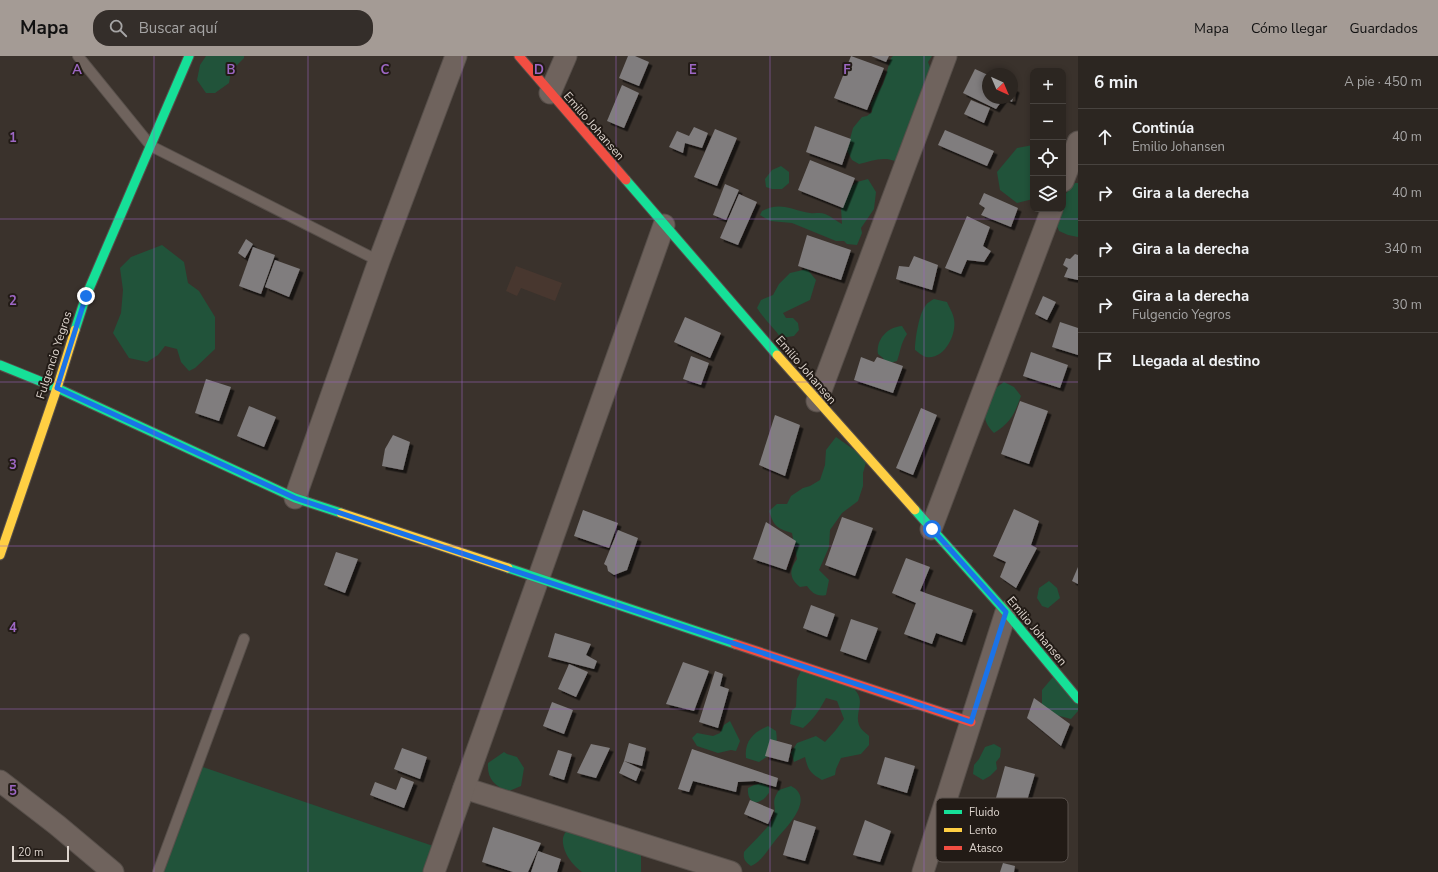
<!DOCTYPE html>
<html lang="es">
<meta charset="utf-8">
<style>
:root{--surface:#2c2621;--page:#342e2a;--text:#f1f3f6;--muted:#a6a5a5;--line:#48433f;--accent:#a49b95}
body{margin:0;font-family:"Nunito Sans",sans-serif;background:var(--page);color:var(--text)}
.controls{position:absolute;right:12px;top:12px;display:grid;overflow:hidden;border-radius:8px;box-shadow:0 2px 6px #0003}
.controls button{width:36px;height:36px;display:grid;place-items:center;padding:0;border:0;border-bottom:1px solid var(--line);background:var(--surface);color:var(--text);font:20px sans-serif}
.compass{position:absolute;left:982px;top:12px;width:36px;height:36px;border-radius:50%;background:var(--surface);box-shadow:0 2px 6px #0003;rotate:136deg}
.scale{position:absolute;left:12px;bottom:10px;width:57px;box-sizing:border-box;padding-left:4px;border:2px solid #ddd4cd;border-top:0;font-size:11px;line-height:14px;white-space:nowrap;color:#ddd4cd;-webkit-text-stroke:3px #221b16;paint-order:stroke}
.stop{position:absolute;width:12px;height:12px;margin:-9px;border:3px solid #1a73e8;border-radius:50%;background:#fff}
.stop.end{background:#1a73e8;border-color:#fff;box-shadow:0 1px 4px #0008}
.list{margin:0;padding:0;list-style:none}
h2{display:flex;justify-content:space-between;align-items:center;height:52px;margin:0;padding:0 16px;font-size:17px}
h2 small{font-size:13px;font-weight:400;color:var(--muted)}
.list li{display:grid;grid-template-columns:26px 1fr auto;gap:12px;align-items:center;box-sizing:border-box;height:56px;padding:0 16px;border-top:1px solid var(--line)}
.list b{display:block;font-size:15px;white-space:nowrap}
.list p{margin:0;font-size:13px;white-space:nowrap;color:var(--muted)}
.list em{font-size:13px;font-style:normal;color:var(--muted)}
.icon{flex:none;width:22px;height:22px;fill:none;stroke:currentColor;stroke-width:2;stroke-linecap:round;stroke-linejoin:round}
.map{position:relative;flex:none;width:1078px;height:816px;overflow:hidden}
header{display:flex;align-items:center;gap:24px;box-sizing:border-box;height:56px;padding:0 20px;background:var(--accent);color:#111}
header strong{font-size:19px}
nav{display:flex;gap:22px;margin-inline-start:auto;font-size:14px}
.search{width:280px;height:36px;background:var(--page);display:flex;align-items:center;gap:10px;box-sizing:border-box;padding:0 14px;border-radius:16px;color:var(--muted);font-size:15px}
main{display:flex}
aside{flex:1;background:var(--surface)}
.map>svg:first-child{display:block}
.education{fill:#48372f}
.green{fill:#21533a}
.building{fill:#807d7e;filter:url(#shadow)}
.lines{fill:none;stroke-linecap:round;stroke-linejoin:round}
.lane-casing{stroke:#574f4a;stroke-width:12}
.street-casing{stroke:#574f4a;stroke-width:23}
.fast-casing{stroke:#574f4a;stroke-width:11}
.slow-casing{stroke:#574f4a;stroke-width:11}
.jam-casing{stroke:#574f4a;stroke-width:11}
.lane{stroke:#6f635d;stroke-width:10}
.street{stroke:#6f635d;stroke-width:21}
.fast{stroke:#16e098;stroke-width:9}
.slow{stroke:#ffcf43;stroke-width:9}
.jam{stroke:#f24e42;stroke-width:9}
.route{stroke:#1a73e8;stroke-width:5}
.grid{fill:none;stroke:#9d67c4;stroke-width:1;stroke-opacity:0.55}
.labels{text-anchor:middle;stroke-width:4;stroke-linejoin:round;paint-order:stroke}
.street-label{font-size:12px;fill:#ddd4cd;stroke:#221b16}
.key{fill:#221b16;stroke:#5a524d;stroke-width:1}
.key-label{font-size:11px;fill:#ddd4cd}
.grid-label{font-size:13px;text-anchor:middle;font-weight:bold;fill:#9d67c4;stroke:#221b16;stroke-width:4;stroke-linejoin:round;paint-order:stroke}
</style>
<header>
<strong>Mapa</strong>
<div class="search"><svg class="icon" aria-label="search" viewBox="0 0 24 24"><circle cx="10" cy="10" r="6"/><path d="M15 15l6 6"/></svg>Buscar aquí</div>
<nav><a>Mapa</a><a>Cómo llegar</a><a>Guardados</a></nav>
</header>
<main>
<div class="map">
<svg width="1078" height="816" viewBox="0 0 1078 816">
<defs>
<filter id="shadow"><feDropShadow dx="3.5" dy="3.5" stdDeviation="0" flood-color="#0009"/></filter>
</defs>
<rect width="100%" height="100%" fill="#3a322c"/>
<polygon class="education" points="516,210 562,227 555,245 521,232 517,240 506,235"/>
<g class="green">
<polygon points="206,0 244,0 244,2 231,15 229,27 215,37 206,37 197,24 200,9"/>
<path d="M893,0H932L928,6L931,14L901,99L895,105C883,100 871,105 859,108L852,104L847,94L853,72L862,61L867,60L872,56L871,48L883,28L891,2Z"/>
<polygon points="1033,89 1033,143 1017,147 1000,134 997,116 1017,92"/>
<polygon points="781,110 789,116 789,127 782,133 772,133 766,131 765,123 772,114"/>
<path d="M868,123L876,136L874,153L861,172L862,177L857,189L847,188L844,185H836L792,167L770,165L760,159L762,155C780,145 792,154 810,157C815,158 820,156 825,158C831,160 836,165 842,168L841,152L851,131L857,126Z"/>
<polygon points="1075,127 1078,127 1078,181 1068,179 1059,175 1055,165 1056,153 1063,153 1063,141"/>
<polygon points="162,189 184,206 188,227 199,235 215,261 215,293 195,312 189,315 181,306 177,293 165,290 158,299 147,306 129,302 113,277 121,257 123,234 120,212 131,201"/>
<path d="M807,213L816,224L810,244L783,257L786,262H793L798,267L799,274L794,280L781,282C773,271 764,263 757,252L761,244L773,239L779,228L790,217Z"/>
<path d="M934,243L947,246C949,251 953,257 954,263C957,279 944,304 926,301C922,300 918,296 915,294C915,283 919,257 926,249C928,246 931,245 934,243Z"/>
<path d="M902,270L907,278C900,289 901,294 897,305L886,308L883,302L878,298C876,284 887,271 902,270Z"/>
<path d="M1004,326L1014,331L1021,340C1014,359 1011,366 994,377C979,362 986,354 990,336Z"/>
<path d="M836,381L867,403L863,417V430L858,445L842,457L830,474L829,491L819,514L829,524L826,539C817,541 812,537 807,530L800,531C789,522 789,514 797,503L792,477C776,472 774,470 769,455L777,448H787L791,440L803,432L810,430L820,424L825,409L826,394Z"/>
<polygon points="1049,525 1057,532 1060,542 1048,552 1042,550 1037,542 1039,532"/>
<path d="M802,613C811,616 847,627 852,631C868,645 854,655 859,669C861,674 866,677 869,680V689L861,698L841,702L836,713L835,719L822,724C810,717 808,714 805,701L794,706L791,697L797,687L816,680L825,686L835,675L844,663L837,645L826,642C820,653 814,663 803,672L790,668L792,654L796,651L797,623Z"/>
<polygon points="1053,621 1078,637 1078,655 1071,663 1056,659 1042,649 1042,634"/>
<polygon points="730,665 740,685 736,695 731,694 718,697 697,690 692,682 697,677 713,680 720,677 724,669"/>
<path d="M768,670L776,675C779,693 773,697 759,706L746,702C744,685 754,676 768,670Z"/>
<polygon points="994,688 1001,692 1000,701 996,706 997,713 990,720 983,724 973,718 974,709 979,703 985,691"/>
<path d="M504,696L507,698L517,701L524,712L521,730L507,736C494,728 487,723 488,707Z"/>
<polygon points="197,709 436,791 427,816 158,816"/>
<path d="M762,727L769,731V737C767,739 765,743 762,744C752,751 747,741 748,732L754,729Z"/>
<path d="M791,730C815,742 788,770 778,781C769,791 764,804 751,810C745,806 743,803 744,796C751,788 771,770 774,760C777,750 770,747 779,734Z"/>
<path d="M573,768L641,798V816C633,816 587,816 582,816C575,811 568,803 565,795C560,781 564,777 573,768Z"/>
</g>
<g class="building">
<polygon points="628,0 635,0 649,6 639,30 619,22"/>
<polygon points="851,0 884,12 867,54 834,42"/>
<polygon points="871,0 889,0 886,6"/>
<polygon points="975,13 988,19 988,42 1004,42 996,53 963,37"/>
<polygon points="622,29 639,37 624,72 607,65"/>
<polygon points="1012,31 1016,33 1012,46 1004,42 1012,42"/>
<polygon points="971,44 990,52 984,67 964,58"/>
<polygon points="815,70 851,83 842,109 806,96"/>
<polygon points="694,71 708,77 702,92 685,87 683,97 669,91 677,75 689,80"/>
<polygon points="715,73 737,82 717,130 694,121"/>
<polygon points="945,74 994,95 987,110 938,89"/>
<polygon points="810,104 855,122 843,152 798,134"/>
<polygon points="725,128 739,134 726,164 713,159"/>
<polygon points="984,137 1018,152 1011,171 981,159 985,152 979,148"/>
<polygon points="739,138 757,146 738,189 720,182"/>
<polygon points="967,160 990,171 983,190 991,195 984,206 967,204 961,218 945,212"/>
<polygon points="807,179 851,194 841,224 798,210"/>
<polygon points="246,183 253,188 245,202 238,197"/>
<polygon points="253,191 275,199 261,238 239,230"/>
<polygon points="1075,198 1078,199 1078,224 1064,221 1068,212 1063,209 1066,202 1070,203"/>
<polygon points="914,200 938,209 932,234 896,223 899,210 909,211"/>
<polygon points="275,204 300,213 289,241 265,231"/>
<polygon points="1043,240 1056,246 1047,264 1035,258"/>
<polygon points="685,261 721,277 710,302 674,286"/>
<polygon points="1060,266 1078,272 1078,299 1052,291"/>
<polygon points="1031,296 1068,309 1060,332 1023,320"/>
<polygon points="691,300 709,307 701,329 683,323"/>
<polygon points="861,301 874,306 877,301 903,310 893,337 854,324"/>
<polygon points="206,323 231,331 219,365 195,357"/>
<polygon points="1020,345 1048,355 1029,408 1001,398"/>
<polygon points="249,350 276,361 264,391 237,380"/>
<polygon points="921,352 937,359 913,419 896,412"/>
<polygon points="775,359 800,369 785,420 759,409"/>
<polygon points="393,379 410,386 403,414 382,410 385,393"/>
<polygon points="1014,453 1039,465 1031,489 1037,492 1016,532 1000,521 1006,506 993,500"/>
<polygon points="583,454 618,467 609,492 574,480"/>
<polygon points="842,461 873,472 855,520 825,509"/>
<polygon points="766,466 796,485 786,514 753,503"/>
<polygon points="618,474 638,482 627,514 614,519 608,515 607,510 604,508"/>
<polygon points="336,496 358,503 345,537 324,529"/>
<polygon points="906,502 930,511 920,535 973,554 962,586 936,577 932,588 904,578 916,547 892,537"/>
<polygon points="1078,511 1078,528 1072,525"/>
<polygon points="811,549 835,558 827,581 803,572"/>
<polygon points="851,563 878,572 866,604 840,595"/>
<polygon points="555,577 591,588 586,599 597,605 594,613 548,601"/>
<polygon points="683,606 709,615 694,655 666,648"/>
<polygon points="569,608 588,616 576,641 558,633"/>
<polygon points="715,615 723,618 720,630 729,633 718,672 699,666"/>
<polygon points="1034,642 1070,668 1061,690 1027,662"/>
<polygon points="552,646 573,654 564,678 543,670"/>
<polygon points="770,683 792,689 788,706 765,700"/>
<polygon points="629,687 646,692 642,710 624,705 641,713 636,725 619,717 624,705"/>
<polygon points="591,688 610,692 596,722 577,717"/>
<polygon points="402,692 427,701 420,723 394,713"/>
<polygon points="692,693 778,722 776,731 755,725 738,726 736,736 693,725 689,736 678,733"/>
<polygon points="558,694 572,698 564,724 549,719"/>
<polygon points="885,701 915,710 907,737 877,728"/>
<polygon points="1005,710 1035,718 1023,758 994,749"/>
<polygon points="401,721 414,726 404,752 370,739 375,726 396,734"/>
<polygon points="750,744 774,754 768,768 744,758"/>
<polygon points="794,764 816,771 805,805 783,799"/>
<polygon points="865,764 891,775 880,806 853,799"/>
<polygon points="493,771 541,787 528,816 513,816 482,806"/>
<polygon points="538,795 561,803 557,816 531,816"/>
<polygon points="1003,807 1015,810 1014,816 1000,816"/>
</g>
<g class="lines">
<g class="lane-casing">
<g id="lane">
<polyline points="78,0 151,90 379,205"/>
<polyline points="158,816 244,583"/>
</g>
</g>
<g class="street-casing">
<g id="street">
<polyline points="550,37 566,0"/>
<polyline points="1063,125 1078,86"/>
<polyline points="817,345 946,0"/>
<polyline points="295,442 379,205 456,0"/>
<polyline points="931,473 1052,153"/>
<polyline points="0,725 57,769 113,816"/>
<polyline points="464,732 731,816"/>
<polyline points="434,816 664,169"/>
<polyline points="923,816 1006,556"/>
</g>
</g>
<g class="fast-casing">
<g id="fast">
<polyline points="626,124 777,299"/>
<polyline points="75,274 86,240 189,0"/>
<polyline points="0,309 57,332 295,442 341,457"/>
<polyline points="915,454 1006,556 1078,643"/>
<polyline points="508,512 735,588"/>
</g>
</g>
<g class="slow-casing">
<g id="slow">
<polyline points="777,299 915,454"/>
<polyline points="341,457 508,512"/>
<polyline points="0,499 57,332 75,274"/>
</g>
</g>
<g class="jam-casing">
<g id="jam">
<polyline points="519,0 626,124"/>
<polyline points="735,588 971,666"/>
</g>
</g>
<use href="#lane" class="lane"/>
<use href="#street" class="street"/>
<use href="#fast" class="fast"/>
<use href="#slow" class="slow"/>
<use href="#jam" class="jam"/>
</g>
<g class="lines">
<polyline class="route" points="86,240 57,332 295,442 971,666 1006,556 932,473"/>
</g>
<path class="grid" d="M154,0V816M308,0V816M462,0V816M616,0V816M770,0V816M924,0V816M0,163H1078M0,326H1078M0,490H1078M0,653H1078"/>
<g class="labels">
<g class="street-label">
<text transform="translate(594 70) rotate(49)" y="4">Emilio Johansen</text>
<text transform="translate(54 299) rotate(-72)" y="4">Fulgencio Yegros</text>
<text transform="translate(806 314) rotate(49)" y="4">Emilio Johansen</text>
<text transform="translate(1037 575) rotate(50)" y="4">Emilio Johansen</text>
</g>
</g>
<rect x="936" y="742" width="132" height="64" rx="6" class="key"/>
<rect x="944" y="754" width="18" height="4" fill="#16e098"/>
<rect x="944" y="772" width="18" height="4" fill="#ffcf43"/>
<rect x="944" y="790" width="18" height="4" fill="#f24e42"/>
<g class="key-label">
<text x="969" y="760">Fluido</text>
<text x="969" y="778">Lento</text>
<text x="969" y="796">Atasco</text>
</g>
<g class="grid-label">
<text x="77" y="18">A</text>
<text x="231" y="18">B</text>
<text x="385" y="18">C</text>
<text x="539" y="18">D</text>
<text x="693" y="18">E</text>
<text x="847" y="18">F</text>
<text x="13" y="86">1</text>
<text x="13" y="249">2</text>
<text x="13" y="413">3</text>
<text x="13" y="576">4</text>
<text x="13" y="739">5</text>
</g>
</svg>
<div class="controls">
<button>+</button>
<button>−</button>
<button><svg class="icon" aria-label="locate" viewBox="0 0 24 24"><circle cx="12" cy="12" r="6"/><path d="M12 2v4M12 18v4M2 12h4M18 12h4"/></svg></button>
<button><svg class="icon" aria-label="layers" viewBox="0 0 24 24"><path d="M12 4l9 5-9 5-9-5zM3 14l9 5 9-5"/></svg></button>
</div>
<svg class="compass" viewBox="-18 -18 36 36"><path d="M0-13l5 13h-10z" fill="#e53935"/><path d="M0 13l5-13h-10z" fill="#a6a5a5"/></svg>
<div class="scale">20 m</div>
<div class="stop" style="left:932px;top:473px"></div>
<div class="stop end" style="left:86px;top:240px"></div>
</div>
<aside>
<h2>6 min<small>A pie · 450 m</small></h2>
<ul class="list">
<li><svg class="icon" aria-label="ahead" viewBox="0 0 24 24"><path d="M12 20V5M6 11l6-6 6 6"/></svg><div><b>Continúa</b><p>Emilio Johansen</p></div><em>40 m</em></li>
<li><svg class="icon" aria-label="right" viewBox="0 0 24 24"><path d="M7 20v-9h11M14 6l5 5-5 5"/></svg><div><b>Gira a la derecha</b></div><em>40 m</em></li>
<li><svg class="icon" aria-label="right" viewBox="0 0 24 24"><path d="M7 20v-9h11M14 6l5 5-5 5"/></svg><div><b>Gira a la derecha</b></div><em>340 m</em></li>
<li><svg class="icon" aria-label="right" viewBox="0 0 24 24"><path d="M7 20v-9h11M14 6l5 5-5 5"/></svg><div><b>Gira a la derecha</b><p>Fulgencio Yegros</p></div><em>30 m</em></li>
<li><svg class="icon" aria-label="arrive" viewBox="0 0 24 24"><path d="M6 21V4h12l-3 4 3 4H6"/></svg><div><b>Llegada al destino</b></div></li>
</ul>
</aside>
</main>
